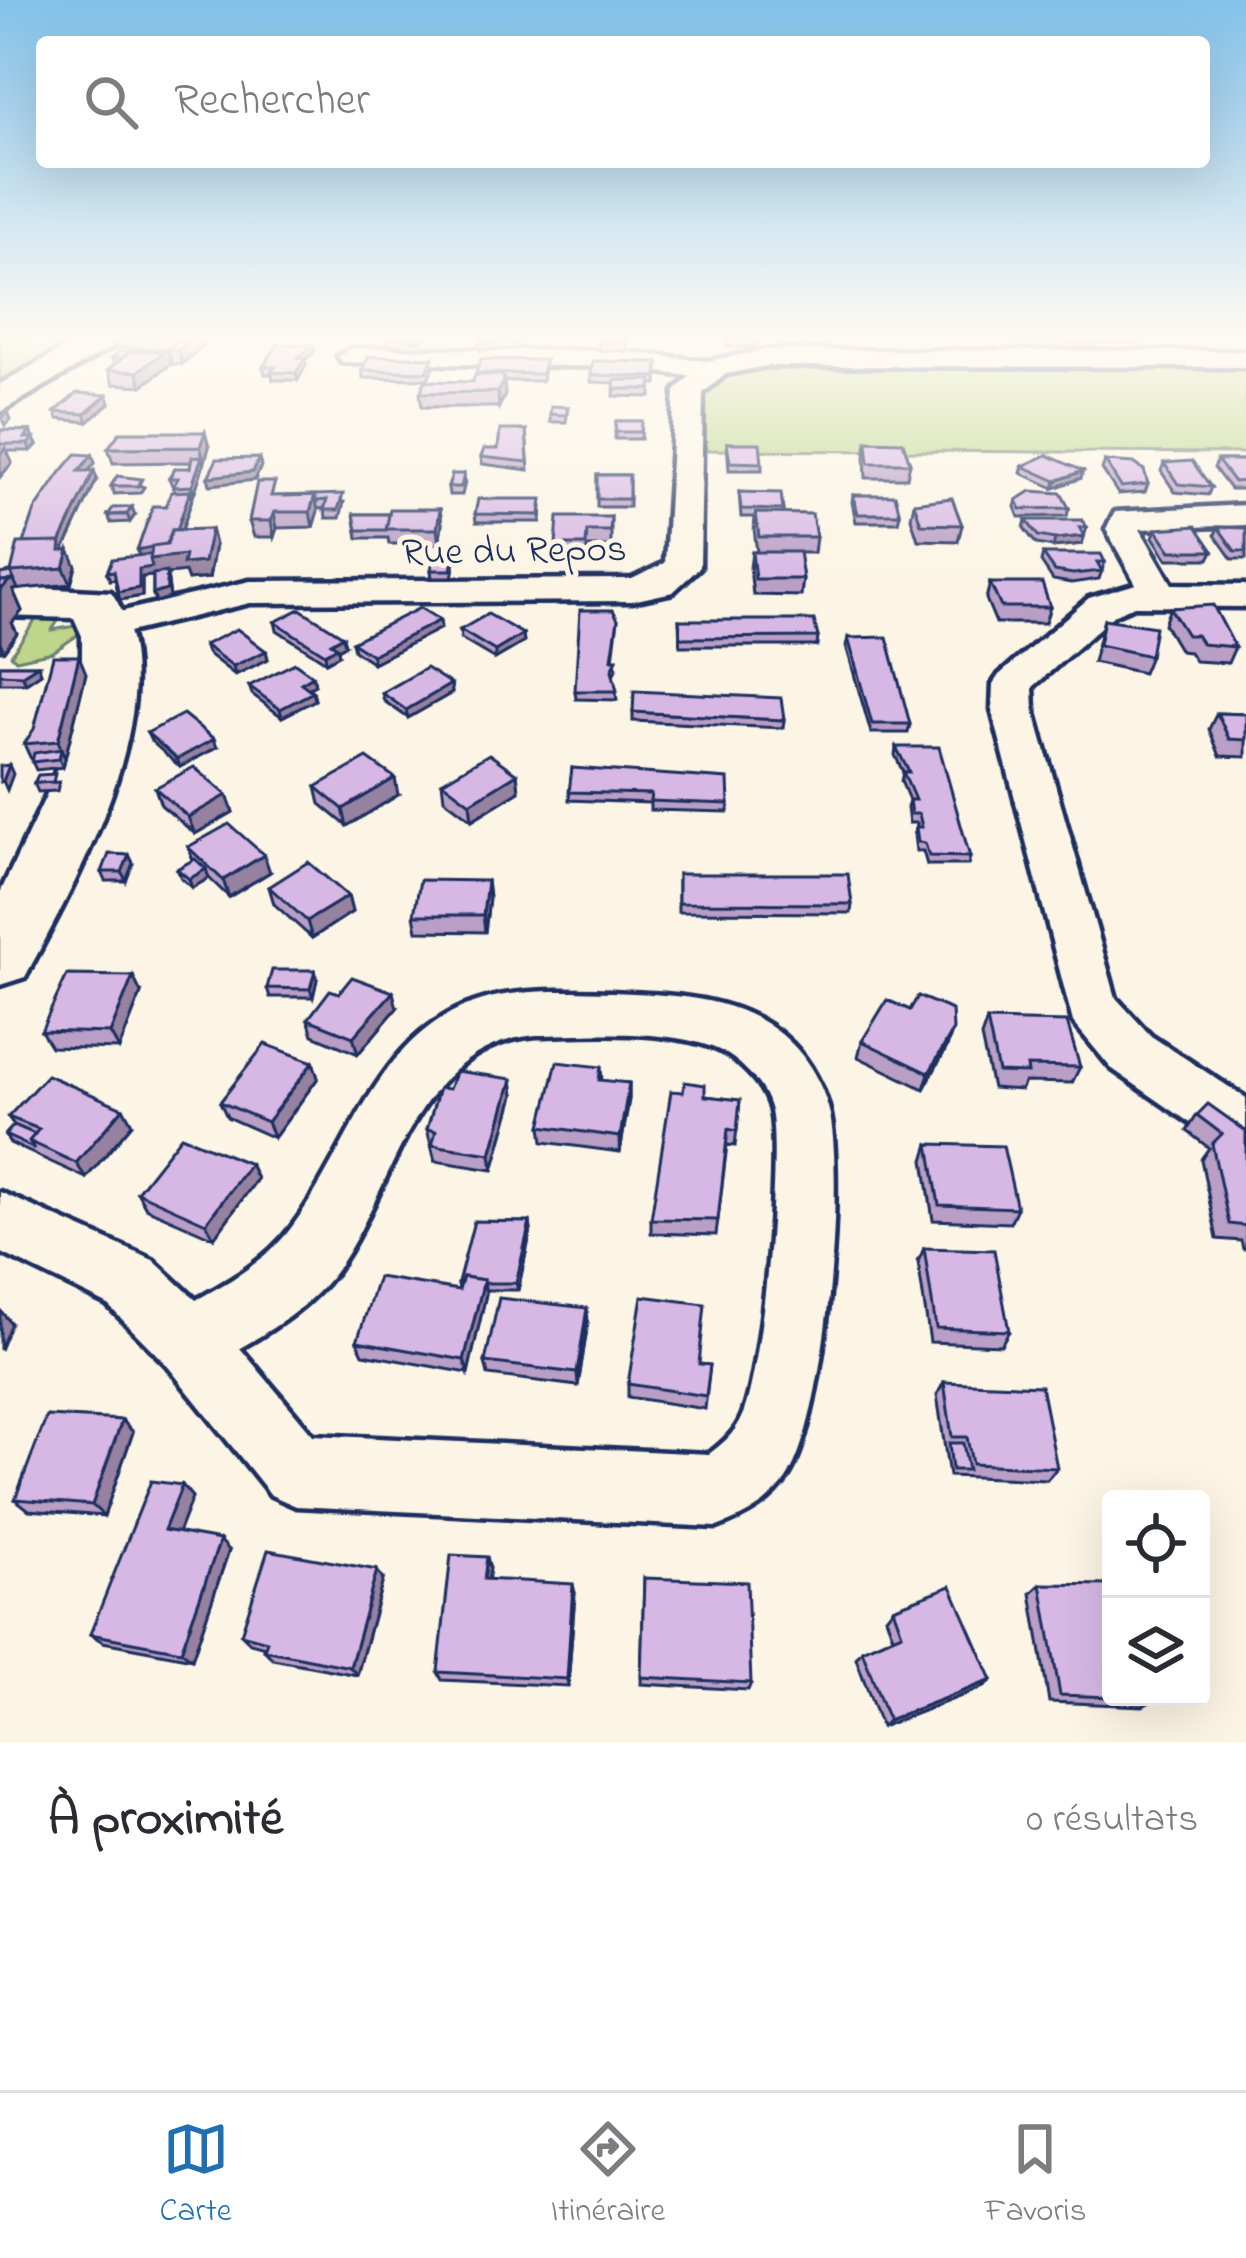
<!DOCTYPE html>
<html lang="fr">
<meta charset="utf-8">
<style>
:root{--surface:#fff;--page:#f2f2f3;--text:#2b2b33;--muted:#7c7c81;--line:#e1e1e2;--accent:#1f6fb2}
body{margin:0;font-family:"Indie Flower",sans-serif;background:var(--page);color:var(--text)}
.controls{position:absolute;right:36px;bottom:36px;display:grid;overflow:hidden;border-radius:12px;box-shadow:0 12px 48px #0002}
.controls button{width:108px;height:108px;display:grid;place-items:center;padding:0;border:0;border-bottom:3px solid var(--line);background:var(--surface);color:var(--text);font:60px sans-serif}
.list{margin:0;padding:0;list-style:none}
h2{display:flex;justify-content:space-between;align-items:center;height:156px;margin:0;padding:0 48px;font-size:51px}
h2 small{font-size:39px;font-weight:400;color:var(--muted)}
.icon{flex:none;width:66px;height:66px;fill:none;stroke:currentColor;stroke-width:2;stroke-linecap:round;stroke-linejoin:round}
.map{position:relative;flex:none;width:1246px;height:1742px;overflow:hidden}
.search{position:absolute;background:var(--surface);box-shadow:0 12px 48px #0002;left:36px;right:36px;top:36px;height:132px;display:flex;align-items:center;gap:30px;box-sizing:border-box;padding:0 42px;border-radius:12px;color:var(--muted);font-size:45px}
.sheet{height:348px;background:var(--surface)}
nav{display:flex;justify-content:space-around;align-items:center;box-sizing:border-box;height:168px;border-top:3px solid var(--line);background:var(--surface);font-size:33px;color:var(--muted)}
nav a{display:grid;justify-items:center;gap:6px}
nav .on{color:var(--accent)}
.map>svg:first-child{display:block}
.green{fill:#bfd58b;stroke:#6d8274;stroke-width:3}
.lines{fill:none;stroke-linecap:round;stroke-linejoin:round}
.street-casing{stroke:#1b2f5e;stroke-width:9}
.secondary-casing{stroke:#1b2f5e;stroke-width:9}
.street{fill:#fcf5e5;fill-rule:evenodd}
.secondary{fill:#fcf5e5;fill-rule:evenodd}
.wall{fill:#b99ec5;stroke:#1b2f5e;stroke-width:3}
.shaded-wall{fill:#9681a0;stroke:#1b2f5e;stroke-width:3}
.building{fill:#d7b8e5;stroke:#1b2f5e;stroke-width:3}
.labels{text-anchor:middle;stroke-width:10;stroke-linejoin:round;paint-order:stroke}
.far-street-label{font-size:39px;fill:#1b2f5e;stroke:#fcf5e5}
</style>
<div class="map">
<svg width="1246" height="1742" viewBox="0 0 1246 1742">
<rect width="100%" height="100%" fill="#fcf5e5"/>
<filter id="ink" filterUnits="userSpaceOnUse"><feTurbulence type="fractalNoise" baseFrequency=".00833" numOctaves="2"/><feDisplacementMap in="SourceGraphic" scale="24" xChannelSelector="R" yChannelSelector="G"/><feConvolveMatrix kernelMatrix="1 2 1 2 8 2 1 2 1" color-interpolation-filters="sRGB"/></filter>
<g filter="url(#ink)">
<g class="green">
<polygon points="0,338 109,338 0,400"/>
<polygon points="1246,363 1246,453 705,450 705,394 720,382 719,375 768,364"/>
<polygon points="43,609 64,612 52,630 81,625 82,632 53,652 16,660 11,655"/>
</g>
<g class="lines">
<g class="street-casing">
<g id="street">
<polygon points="352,348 618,351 707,361 766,350 1246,351 1246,367 766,366 726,374 703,393 700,567 673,592 632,601 250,603 104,638 90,635 85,627 90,619 250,581 632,579 665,563 675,391 690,376 618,367 342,362 338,356"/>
<polygon points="1246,505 1246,525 1140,529 1172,584 1246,585 1246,607 1134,606 1115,614 1033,687 1034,710 1116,998 1151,1036 1246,1098 1246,1155 1225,1147 1111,1068 1073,1022 992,710 993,684 999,675 1089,598 1136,584 1106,529 1115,512"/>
<path d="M612,992C675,995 745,996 792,1044C810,1062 825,1090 830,1115C844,1188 826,1412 789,1474C773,1502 745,1516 717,1527L296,1506L271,1495L166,1364L107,1304L0,1252V1192L153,1260L196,1300C231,1281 267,1260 291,1228C352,1149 376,1030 483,1000C524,988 570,991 612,992ZM536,1035C588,1034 693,1026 734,1059C751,1073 766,1089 771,1111C781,1158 762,1380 740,1421C733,1435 721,1445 709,1454L313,1435L240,1348C275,1328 310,1305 335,1272C397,1187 411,1047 536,1035Z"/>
</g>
</g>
<g class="secondary-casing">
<g id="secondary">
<polygon points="82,338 127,338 0,412 0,384"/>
<path d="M0,586L111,592C182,694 77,881 25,977L0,985V893L53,781L82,679V636L74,618L0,616Z"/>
</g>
</g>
<use href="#street" class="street"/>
<use href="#secondary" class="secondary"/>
</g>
<g class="wall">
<polygon points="110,338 201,338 203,345 182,364 172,364 168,350 113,347"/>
<polygon points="235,338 269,338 266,340"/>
<polygon points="385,338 424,338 421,348 386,344"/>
<polygon points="480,338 517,339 516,349 480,350"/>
<polygon points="599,338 628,338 625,351 598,350"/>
<polygon points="727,338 757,338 757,347 728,347"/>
<polygon points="1012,338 1142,338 1141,343 1014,342"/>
<polygon points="313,345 314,352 305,360 306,365 298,380 273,380 272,374 265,374 263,367"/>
<polygon points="167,350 171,364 142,386 113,384 108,370 114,365 112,358 136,352"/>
<polygon points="545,360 542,381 504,381 505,395 499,407 422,407 420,393 473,382 476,373"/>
<polygon points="658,362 657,384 651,384 651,397 614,396 615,383 591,382 591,375"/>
<polygon points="434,365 428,379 363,378 362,370"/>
<polygon points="107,395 110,403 88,422 58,419 55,412"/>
<polygon points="568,407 566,422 550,422 550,414"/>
<polygon points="616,421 642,421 641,439 615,439"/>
<polygon points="0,430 30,431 37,445 31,451 7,451 12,463 0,477"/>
<polygon points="526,430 529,470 482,464 481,457"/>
<polygon points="867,441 910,463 907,478 866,478 865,456"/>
<polygon points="727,443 762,463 762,470 729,470"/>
<polygon points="209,447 194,494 191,494 192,499 182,530 211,529 215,545 209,578 188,580 185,572 167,574 170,598 156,602 153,594 153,576 142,577 142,596 120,600 115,579 110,580 107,572 139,556 137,550 175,492 169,478 190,468 191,462 113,463 108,448"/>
<polygon points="92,455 95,463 88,471 94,471 97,479 64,549 76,566 71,584 13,590 22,611 12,623 17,633 4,651 0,651 0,574 11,572 24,543"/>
<polygon points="1217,460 1246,460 1246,489 1230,489 1214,468"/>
<polygon points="1105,461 1148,484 1145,492 1118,494 1102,469"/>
<polygon points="1164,463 1211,487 1208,495 1175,492 1161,471"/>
<polygon points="1023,466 1083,471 1081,478 1054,488 1021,473"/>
<polygon points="464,474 465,482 462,495 449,495 448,487"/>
<rect x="597" y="475" width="32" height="32"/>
<polygon points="117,476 144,487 140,493 114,494 111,486"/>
<polygon points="739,492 783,510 783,514 816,537 814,553 799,553 803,579 801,596 753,595 750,568 752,552 757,552 754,529 755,517 741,517"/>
<polygon points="853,495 900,514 898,522 856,522 852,502"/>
<polygon points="278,496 344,502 340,518 326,518 325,508 318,509 313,527 277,528 274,537 254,537 249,521"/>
<polygon points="1017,500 1069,508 1067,516 1019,517 1015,507"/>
<polygon points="914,503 962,525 958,541 918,540 911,518"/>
<polygon points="542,507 541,522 476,522 475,514"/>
<polygon points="440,509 442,524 439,544 389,544 388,538 358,538 354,514 389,514"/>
<polygon points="108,515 135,515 130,522 111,523"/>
<polygon points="611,517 611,547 587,547 586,561 556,561 556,545"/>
<polygon points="1026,520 1087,527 1082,544 1053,547 1036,544 1024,528"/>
<polygon points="1218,527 1246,528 1246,559 1232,559 1215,535"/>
<polygon points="1156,529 1213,551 1209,559 1167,559 1153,537"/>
<polygon points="1043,554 1105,562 1099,579 1071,583 1053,580 1041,562"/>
<polygon points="455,562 452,578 432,578 431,570"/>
<polygon points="990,583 1050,607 1045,623 996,623 986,599"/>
<polygon points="1170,608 1235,647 1228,663 1195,661 1189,652 1180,651 1164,624"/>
<polygon points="618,619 613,659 617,668 613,675 617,700 576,699 575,691"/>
<polygon points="1104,619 1150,656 1143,673 1093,662"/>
<polygon points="679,620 818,637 817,646 680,646"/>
<polygon points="275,622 345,645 338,649 339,655 326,662 277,630"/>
<polygon points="441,628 373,663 354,650 352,642"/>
<polygon points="460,630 523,634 524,642 495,659 461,639"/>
<polygon points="848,638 910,724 908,733 871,733 846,646"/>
<polygon points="204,645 266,651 268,659 235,675 207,653"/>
<polygon points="0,665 38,665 41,673 26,683 0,683"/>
<polygon points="86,673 63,767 36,770 24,744"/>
<polygon points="313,676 315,685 309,688 313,692 315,700 282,717 252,694 249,686"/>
<polygon points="451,684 452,693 408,718 384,701 382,693"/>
<polygon points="633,712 784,720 783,728 633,721"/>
<polygon points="1217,713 1246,714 1246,757 1220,756 1209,729"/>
<polygon points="147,733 217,747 180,767 151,741"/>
<polygon points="896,747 970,857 968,865 927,865 923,851 916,851 914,835 916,827 917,827 917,823 909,823 907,808 909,800 901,781 903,772 895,755"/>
<polygon points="572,768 729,804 728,812 650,810 650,803 569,800"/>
<polygon points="517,774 519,791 472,820 444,799 442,782"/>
<polygon points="59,782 57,791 38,792 34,783"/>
<polygon points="316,787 398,795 347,826 320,804"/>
<polygon points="155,788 227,795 233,812 195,834 161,805"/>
<polygon points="188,847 270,872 229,897 209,878 192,888 181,878 177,869 193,860"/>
<polygon points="129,855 133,863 126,881 106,881 102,872"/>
<polygon points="678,874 852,904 851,913 678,912"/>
<polygon points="487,881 489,898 485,932 417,931 414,915"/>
<polygon points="269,887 348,896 352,912 312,938 274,904"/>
<polygon points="315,970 317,979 313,997 270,997 267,988"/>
<polygon points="141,993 119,1049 51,1047 41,1031"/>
<polygon points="397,1008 358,1054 313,1035 308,1019"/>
<polygon points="987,1020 1080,1067 1072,1083 1025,1082 1021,1090 992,1088 981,1037"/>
<polygon points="862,1041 947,1047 924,1089 858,1057"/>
<polygon points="313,1062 318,1078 274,1138 227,1117 220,1102"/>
<polygon points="601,1067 602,1081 629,1083 629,1099 620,1152 543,1142 541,1126"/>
<polygon points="514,1095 493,1170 435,1161 427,1129"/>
<polygon points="705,1096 740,1100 735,1146 727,1145 716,1235 651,1233 651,1219"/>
<polygon points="123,1108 132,1124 86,1178 10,1143 5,1135 14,1125 8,1117"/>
<polygon points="1197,1115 1246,1131 1246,1249 1243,1249 1241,1241 1217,1239 1201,1159 1209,1148 1187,1131"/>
<polygon points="929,1144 1017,1208 1010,1223 933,1220 924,1160"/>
<polygon points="250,1164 257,1179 214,1238 146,1208 137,1192"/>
<polygon points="530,1222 531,1230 518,1290 486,1290 486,1294 468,1373 363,1354 357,1341 459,1290 458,1283"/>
<polygon points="924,1248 1009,1331 1001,1345 930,1342 918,1262"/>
<polygon points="588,1322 578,1386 488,1375 485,1362"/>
<polygon points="699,1364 710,1365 705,1409 628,1397 628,1384"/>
<polygon points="944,1382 1057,1468 1047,1480 949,1476 937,1395"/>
<polygon points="122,1420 133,1432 104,1516 29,1510 15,1499"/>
<polygon points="182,1485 192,1497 178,1532 229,1550 192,1659 103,1642 90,1634"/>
<polygon points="490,1568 488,1579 575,1593 568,1686 442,1680 438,1672"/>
<polygon points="644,1578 751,1683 748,1690 641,1684"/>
<polygon points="383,1580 357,1675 273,1659 264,1650 265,1647 250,1643 241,1634"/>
<polygon points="1041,1584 1156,1699 1143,1706 1049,1702 1031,1593"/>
<polygon points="893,1608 992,1680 982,1688 881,1727 856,1658 862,1650 893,1636 886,1617"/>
</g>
<g class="shaded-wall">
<polygon points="192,338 201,338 203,345 182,364 178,350"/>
<polygon points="313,345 314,352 305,360 306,365 298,380 296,373 298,358"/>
<polygon points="167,350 171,364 142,386 137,372"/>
<polygon points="504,380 505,395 499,407 498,392"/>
<polygon points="107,395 110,403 88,422 85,414"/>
<polygon points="8,412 11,420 5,426 2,418"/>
<polygon points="30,431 37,445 31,451 25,438"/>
<polygon points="205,432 209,447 205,462 200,447"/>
<polygon points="6,448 12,463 0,477 0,455"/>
<polygon points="92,455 95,463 82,479 79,471"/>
<polygon points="202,456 204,464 194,494 192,486"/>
<polygon points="259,458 261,466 255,480 210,485 208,477"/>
<polygon points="94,471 97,479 64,549 67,558 69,550 76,566 71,584 56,550"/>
<polygon points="1083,471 1081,478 1054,488 1056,481"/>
<polygon points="190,491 192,499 174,554 211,529 215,545 209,578 188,580 185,572 167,574 170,598 156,602 153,594 166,574 142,577 142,596 120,600 118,592 139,569 140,558 137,550"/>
<polygon points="315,495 318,511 313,527 310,512"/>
<polygon points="132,507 135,515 130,522 127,514"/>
<polygon points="440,509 442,524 439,544 437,529"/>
<polygon points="274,512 277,528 274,537 271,521"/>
<polygon points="1084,536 1082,544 1053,547 1055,539"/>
<polygon points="14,580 18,589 13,590 22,611 12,623 17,633 4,651 0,642 0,583"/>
<polygon points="440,620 441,628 373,663 372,655"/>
<polygon points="523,634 524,642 495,659 495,651"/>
<polygon points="343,636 345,645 338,649 339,655 326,662 325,654 331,643"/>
<polygon points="266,651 268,659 235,675 233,666"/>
<polygon points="79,656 86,673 65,758 58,741"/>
<polygon points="38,665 41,673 26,683 22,675"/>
<polygon points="313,676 315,685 303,691 301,683"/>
<polygon points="451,684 452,693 408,718 406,710"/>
<polygon points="313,692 315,700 282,717 280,709"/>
<polygon points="214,739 217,747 180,767 177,759"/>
<polygon points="61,749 65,758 63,767 59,759"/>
<polygon points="9,765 13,774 7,790 3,781"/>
<polygon points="517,774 519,791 472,820 470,803"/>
<polygon points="395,778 398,795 347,826 343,809"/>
<polygon points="227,795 233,812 195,834 188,817"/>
<polygon points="129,855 133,863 126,881 122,872"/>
<polygon points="264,855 270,872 229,897 223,880"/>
<polygon points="206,869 209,878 192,888 189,879"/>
<polygon points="487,881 489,898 485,932 483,915"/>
<polygon points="348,896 352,912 312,938 307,921"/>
<polygon points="315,970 317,979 313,997 310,989"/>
<polygon points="133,976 141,993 119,1049 110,1033"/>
<polygon points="393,992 397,1008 358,1054 353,1037"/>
<polygon points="953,1030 947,1047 924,1089 929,1073"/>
<polygon points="313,1062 318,1078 274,1138 267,1122"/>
<polygon points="512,1079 514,1095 493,1170 491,1154"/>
<polygon points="629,1083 629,1099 620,1152 620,1137"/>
<polygon points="123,1108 132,1124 86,1178 76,1163"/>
<polygon points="250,1164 257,1179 214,1238 206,1223"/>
<polygon points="530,1222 531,1230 518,1290 516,1283"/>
<polygon points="484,1280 486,1294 468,1373 464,1360"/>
<polygon points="587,1308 588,1322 578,1386 577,1373"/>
<polygon points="0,1310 11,1323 0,1350"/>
<polygon points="122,1420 133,1432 104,1516 92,1505"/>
<polygon points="182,1485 192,1497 175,1541 164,1530"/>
<polygon points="220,1540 229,1550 192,1659 181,1651"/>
<polygon points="487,1557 490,1568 487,1589 484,1579"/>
<polygon points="377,1570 383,1580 357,1675 350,1667"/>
<polygon points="573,1584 575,1593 568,1686 567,1679"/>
<polygon points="992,1680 982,1688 881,1727 888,1720"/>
</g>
<g class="building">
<polygon points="180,338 192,338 178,350 168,350"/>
<polygon points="391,338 421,338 420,341"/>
<polygon points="480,338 516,338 516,342 480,343"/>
<polygon points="599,338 626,338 625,344 598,343"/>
<rect x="728" y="338" width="29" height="2"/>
<polygon points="278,344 313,345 298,358 305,358 296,373 271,372 275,367 263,367"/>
<polygon points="167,350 137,372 108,370 130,352"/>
<polygon points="119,351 136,352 130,352 122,358 112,358"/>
<polygon points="369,356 433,358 427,372 362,370"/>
<polygon points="481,359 545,360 542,374 476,373"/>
<polygon points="593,361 658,362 657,377 591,375"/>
<polygon points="475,375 502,375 504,380 498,392 420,393 425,381 473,382"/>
<polygon points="615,380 652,380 651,389 614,389"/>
<polygon points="77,393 107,395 85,414 55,412"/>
<polygon points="551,406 568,407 566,415 550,414"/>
<polygon points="616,421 642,421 641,432 615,432"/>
<polygon points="0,430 30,431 25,438 34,438 28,444 0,444"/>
<polygon points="500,430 526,430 528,462 481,457 484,449 498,449"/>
<polygon points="120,432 205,432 200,447 108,448"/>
<polygon points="867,441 903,442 910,463 869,463"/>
<polygon points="727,443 760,443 762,463 730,462"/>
<polygon points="76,454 92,455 79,471 94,471 60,543 24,543 35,510 61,472"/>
<polygon points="1047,455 1083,471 1056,481 1023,466"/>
<polygon points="202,456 192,486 173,487 178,478 169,478 175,468 190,468 192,457"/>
<polygon points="259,458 253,472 208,477 217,459"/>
<polygon points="1217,460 1246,460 1246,481 1234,482"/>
<polygon points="1105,461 1134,463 1144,470 1148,484 1121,487"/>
<polygon points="1192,461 1211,487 1178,484 1164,463"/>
<polygon points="452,474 464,474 461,487 448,487"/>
<rect x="597" y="475" width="32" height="24"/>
<polygon points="117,476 142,479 138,486 111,486"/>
<polygon points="257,482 275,482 271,496 315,495 310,512 274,512 271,521 249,521"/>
<polygon points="190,491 177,530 172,530 167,544 137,550 153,506 166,506 171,492"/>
<polygon points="1031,491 1061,493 1069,508 1021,509 1017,500"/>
<polygon points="739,492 781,493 783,510 741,509"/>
<polygon points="343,494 338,510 324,510 327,500 316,501 315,495 284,496"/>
<polygon points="853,495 895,495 900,514 858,514"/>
<polygon points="952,498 962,525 921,524 914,503"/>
<polygon points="478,499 542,499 540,515 475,514"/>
<polygon points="132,507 127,514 108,515 113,508"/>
<polygon points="390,509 440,509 437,529 386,529"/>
<polygon points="756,513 812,514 816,537 759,537"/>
<polygon points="354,514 389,514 386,530 357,530"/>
<polygon points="558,517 611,517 610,531 587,531 586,545 556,545"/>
<polygon points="1026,520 1082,520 1087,527 1079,527 1084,536 1055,539 1038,536"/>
<polygon points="1196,526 1213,551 1171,551 1156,529"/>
<polygon points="1218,527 1246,528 1246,551 1235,551"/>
<polygon points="211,529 204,562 183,564 185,555 150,559 152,546 167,544 172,530"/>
<polygon points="61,542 60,551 69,550 64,568 11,572 18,543"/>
<polygon points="752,552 799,552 803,579 755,579"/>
<polygon points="151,554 150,559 152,567 139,569 139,588 118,592 114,571 107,572 112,559"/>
<polygon points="434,554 454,554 451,570 431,570"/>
<polygon points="1043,554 1101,554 1105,562 1097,562 1102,571 1073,574 1055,571"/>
<polygon points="11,572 14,580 0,581 0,574"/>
<polygon points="166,572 167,590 153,594 153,574"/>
<polygon points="0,581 9,581 0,591"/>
<polygon points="990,583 1042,583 1050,607 1001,607"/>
<polygon points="1213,605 1235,647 1202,644 1196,635 1187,635 1170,608"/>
<polygon points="420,608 440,620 372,655 352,642"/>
<polygon points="300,609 343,636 331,643 337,647 325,654 275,622"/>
<polygon points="580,610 613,610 618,619 612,659 617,659 612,670 617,691 575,691"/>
<polygon points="488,614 523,634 495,651 460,630"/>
<polygon points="1104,619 1155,627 1150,656 1099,645"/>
<polygon points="679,620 814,620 818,637 681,638"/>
<polygon points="237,629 266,651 233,666 204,645"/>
<polygon points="887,637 910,724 872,724 848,638"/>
<polygon points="53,656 79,656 58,741 24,744 34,729"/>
<polygon points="295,663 313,676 301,683 313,692 280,709 249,686"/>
<polygon points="0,665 38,665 22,675 0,674"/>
<polygon points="426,668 451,684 406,710 382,693"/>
<polygon points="634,691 781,698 784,720 633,712"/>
<polygon points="1217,713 1246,714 1246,740 1229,739"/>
<polygon points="183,714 214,739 177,759 147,733"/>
<polygon points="896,747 939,747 970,857 929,856 925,843 918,842 916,827 922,827 919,814 911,814 909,800 915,800 903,772 909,772"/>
<polygon points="61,749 59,759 32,762 34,753"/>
<polygon points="489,754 517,774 470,803 442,782"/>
<polygon points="367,758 395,778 343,809 316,787"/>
<polygon points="9,765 3,781 0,782 0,766"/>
<polygon points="194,767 227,795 188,817 155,788"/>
<polygon points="572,768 728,779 729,804 650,801 651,794 569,792"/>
<polygon points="55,774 53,782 34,783 38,775"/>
<polygon points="229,824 264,855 223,880 188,847"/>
<polygon points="109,854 129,855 122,872 102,872"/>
<polygon points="195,859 206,869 189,879 177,869"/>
<polygon points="308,862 348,896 307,921 269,887"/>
<polygon points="678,874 848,874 852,904 678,903"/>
<polygon points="420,880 487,881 483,915 414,915"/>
<polygon points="272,970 315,970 310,989 267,988"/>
<polygon points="67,975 133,976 110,1033 41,1031"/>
<polygon points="352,977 393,992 353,1037 308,1019 330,990 339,993"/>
<polygon points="918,996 952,1010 953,1030 929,1073 862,1041 887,1000 910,1010"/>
<polygon points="987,1020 1067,1022 1080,1067 1027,1066 1028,1073 998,1072"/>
<polygon points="265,1044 313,1062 267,1122 220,1102"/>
<polygon points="557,1062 601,1067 599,1080 629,1083 620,1137 541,1126"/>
<polygon points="456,1071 512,1079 491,1154 432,1145 436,1131 427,1129 439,1088 449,1089"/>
<polygon points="47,1075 123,1108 76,1163 29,1141 39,1129 8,1117"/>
<polygon points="685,1082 705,1085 705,1096 740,1100 737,1131 728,1129 718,1220 651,1219 671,1091 683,1092"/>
<polygon points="1208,1104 1246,1131 1246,1226 1229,1224 1212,1144 1222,1134 1197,1115"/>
<polygon points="14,1125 35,1134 29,1141 35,1149 5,1135"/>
<polygon points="181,1136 250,1164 206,1223 137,1192"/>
<polygon points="929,1144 1003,1146 1017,1208 939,1205"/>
<polygon points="474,1221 530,1222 516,1283 483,1283 484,1280 463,1277 461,1283 458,1283"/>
<polygon points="924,1248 994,1250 1009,1331 936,1328"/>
<polygon points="378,1277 459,1290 463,1277 484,1280 464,1360 357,1341"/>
<polygon points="642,1296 705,1304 699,1364 710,1365 706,1396 628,1384"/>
<polygon points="499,1298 587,1308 577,1373 485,1362"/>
<polygon points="944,1382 1041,1386 1057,1468 972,1464 967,1437 952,1437"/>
<polygon points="47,1416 122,1420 92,1505 15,1499"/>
<polygon points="949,1443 963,1443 968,1470 952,1470"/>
<polygon points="151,1481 182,1485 164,1530 220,1540 181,1651 90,1634"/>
<polygon points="268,1550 377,1570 350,1667 264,1650 267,1641 241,1634"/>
<polygon points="451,1555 487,1557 484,1579 573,1584 567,1679 438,1672"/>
<polygon points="644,1578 747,1582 751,1683 641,1677"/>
<polygon points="1041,1584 1111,1585 1111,1697 1060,1695"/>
<polygon points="951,1586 992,1680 888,1720 862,1650 902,1633 893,1608"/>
</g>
</g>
<linearGradient id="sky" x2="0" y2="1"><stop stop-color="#83c1ea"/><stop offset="0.58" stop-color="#fefaf3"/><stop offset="1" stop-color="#fefaf3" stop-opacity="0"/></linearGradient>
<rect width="1246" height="582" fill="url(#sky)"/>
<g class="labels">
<g class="far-street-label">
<text transform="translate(514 548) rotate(-1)" y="14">Rue du Repos</text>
</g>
</g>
</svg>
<div class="controls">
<button><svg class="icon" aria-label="locate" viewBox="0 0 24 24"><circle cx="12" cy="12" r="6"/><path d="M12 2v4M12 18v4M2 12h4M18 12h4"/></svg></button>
<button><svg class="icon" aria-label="layers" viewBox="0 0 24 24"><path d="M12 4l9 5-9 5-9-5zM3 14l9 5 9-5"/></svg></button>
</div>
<div class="search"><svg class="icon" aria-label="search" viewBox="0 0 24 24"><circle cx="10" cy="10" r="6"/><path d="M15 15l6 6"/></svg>Rechercher</div>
</div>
<section class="sheet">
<h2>À proximité<small>0 résultats</small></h2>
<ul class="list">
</ul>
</section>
<nav>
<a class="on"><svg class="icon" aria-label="map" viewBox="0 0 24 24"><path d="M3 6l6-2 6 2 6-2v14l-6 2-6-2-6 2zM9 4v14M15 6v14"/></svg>Carte</a>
<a><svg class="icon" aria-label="directions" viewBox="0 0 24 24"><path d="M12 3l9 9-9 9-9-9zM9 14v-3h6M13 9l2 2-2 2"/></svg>Itinéraire</a>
<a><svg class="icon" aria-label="saved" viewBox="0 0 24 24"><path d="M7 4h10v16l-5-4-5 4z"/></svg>Favoris</a>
</nav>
